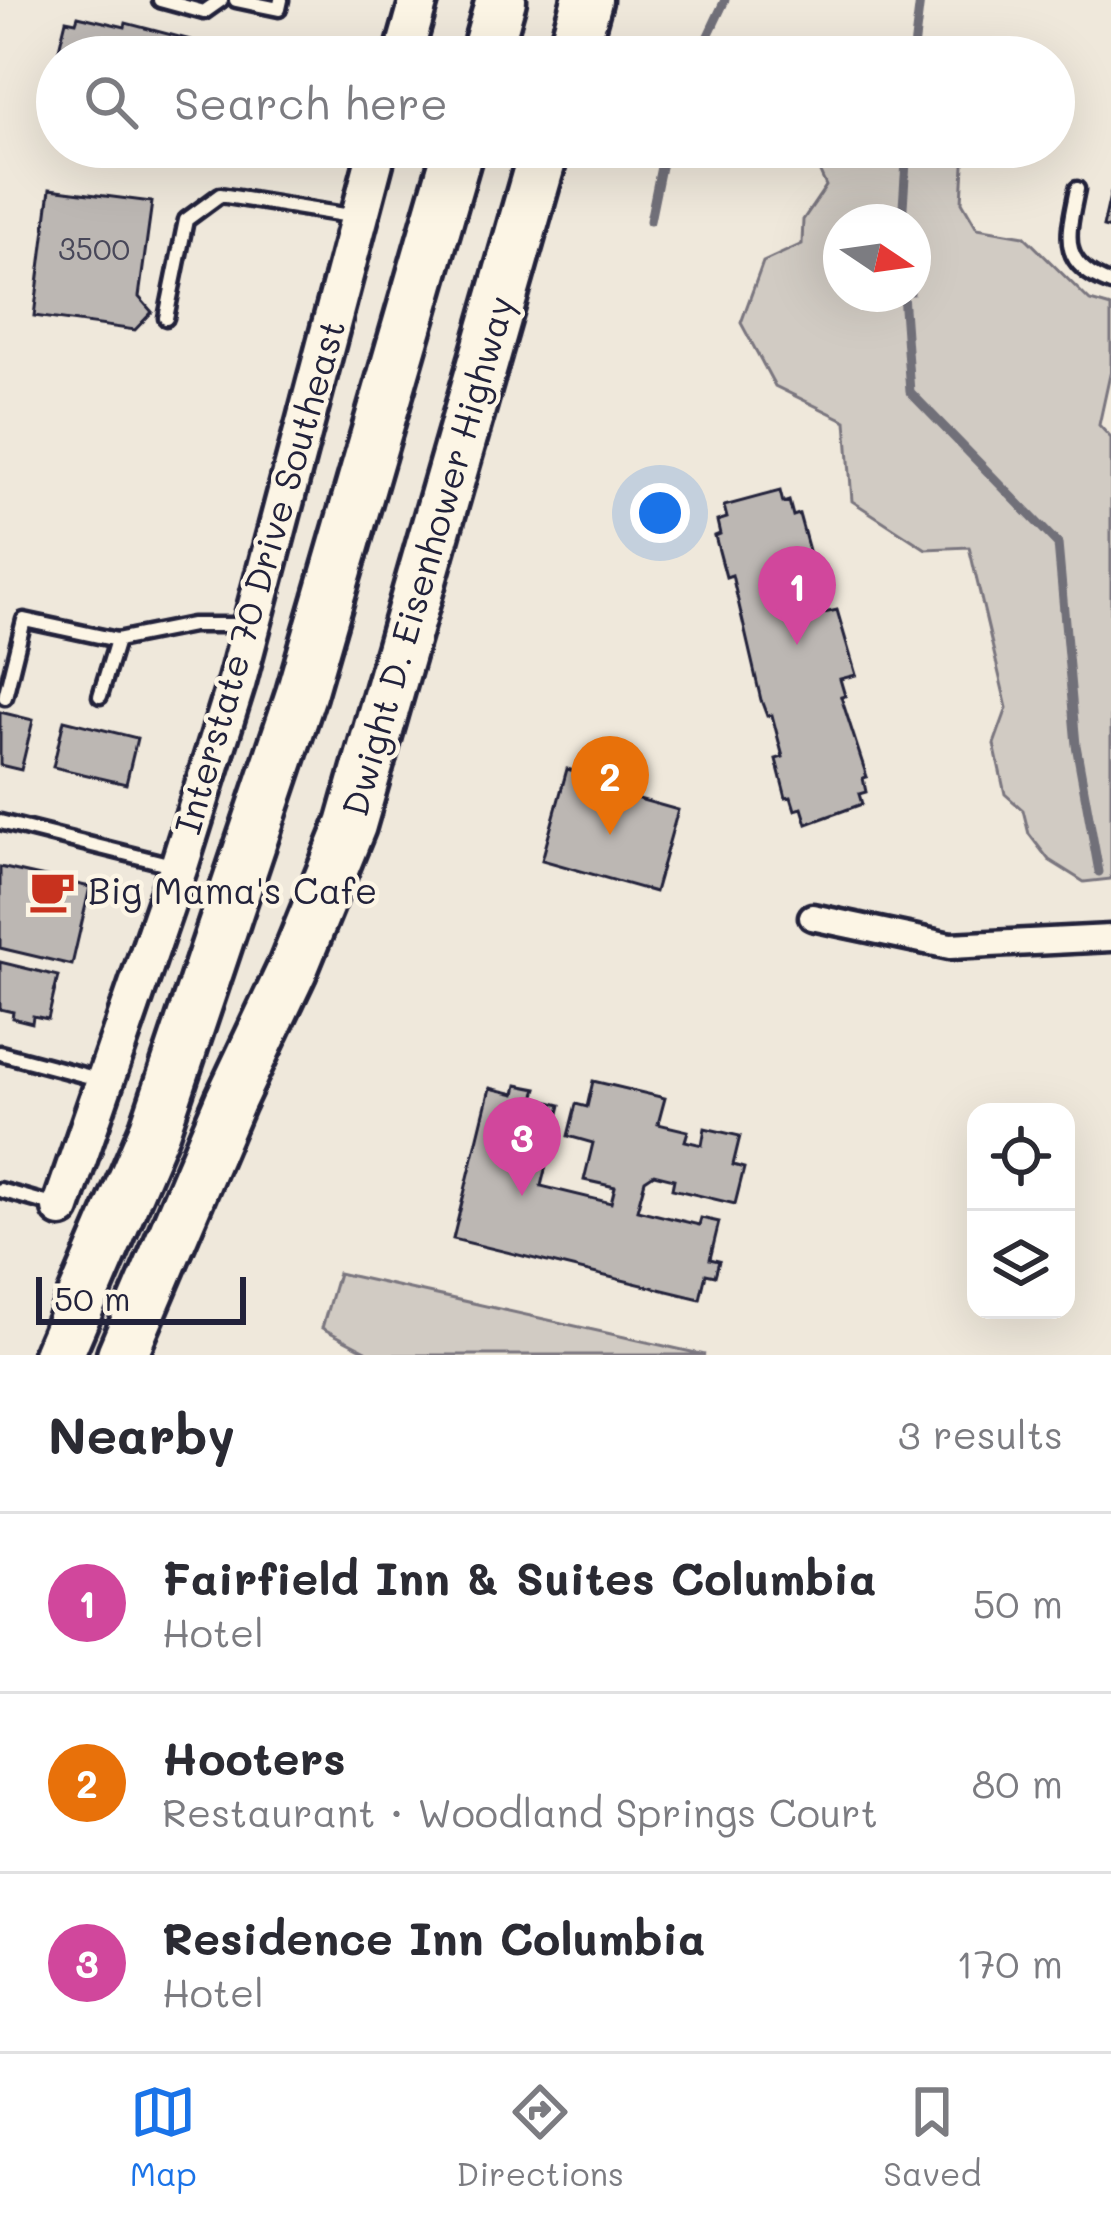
<!DOCTYPE html>
<meta charset="utf-8">
<style>
:root{--surface:#fff;--page:#f2f2f3;--text:#2b2b33;--muted:#7c7c81;--line:#e1e1e2;--accent:#1a73e8}
body{margin:0;font-family:Mali,sans-serif;background:var(--page);color:var(--text)}
.controls{position:absolute;right:36px;bottom:36px;display:grid;overflow:hidden;border-radius:24px;box-shadow:0 12px 48px #0002}
.controls button{width:108px;height:108px;display:grid;place-items:center;padding:0;border:0;border-bottom:3px solid var(--line);background:var(--surface);color:var(--text);font:60px sans-serif}
.compass{position:absolute;left:823px;top:204px;width:108px;height:108px;border-radius:50%;background:var(--surface);box-shadow:0 12px 48px #0002;rotate:103deg}
.scale{position:absolute;left:36px;bottom:30px;width:210px;box-sizing:border-box;padding-left:12px;border:6px solid #22223b;border-top:0;font-size:33px;line-height:42px;white-space:nowrap;color:#22223b;-webkit-text-stroke:9px #fcf5e5;paint-order:stroke}
.you{position:absolute;left:660px;top:513px;width:42px;height:42px;margin:-30px;border:9px solid #fff;border-radius:50%;background:#1a73e8;box-shadow:0 0 0 18px #1a73e833}
.badge{display:grid;place-items:center;width:78px;height:78px;border-radius:50%;background:var(--accent);color:#fff;font-size:39px;font-weight:700}
.pin{position:absolute;translate:-50% -99px;filter:drop-shadow(0 3px 6px #0008)}
.pin::after{content:'';position:absolute;top:63px;width:42px;height:36px;background:inherit;clip-path:polygon(0 0,100% 0,50% 100%)}
.list{margin:0;padding:0;list-style:none}
h2{display:flex;justify-content:space-between;align-items:center;height:156px;margin:0;padding:0 48px;font-size:51px}
h2 small{font-size:39px;font-weight:400;color:var(--muted)}
.list li{display:grid;grid-template-columns:78px 1fr auto;gap:36px;align-items:center;box-sizing:border-box;height:180px;padding:0 48px;border-top:3px solid var(--line)}
.list b{display:block;font-size:45px;white-space:nowrap}
.list p{margin:0;font-size:39px;white-space:nowrap;color:var(--muted)}
.list em{font-size:39px;font-style:normal;color:var(--muted)}
.icon{flex:none;width:66px;height:66px;fill:none;stroke:currentColor;stroke-width:2;stroke-linecap:round;stroke-linejoin:round}
.map{position:relative;flex:none;width:1111px;height:1355px;overflow:hidden}
.search{position:absolute;background:var(--surface);box-shadow:0 12px 48px #0002;left:36px;right:36px;top:36px;height:132px;display:flex;align-items:center;gap:30px;box-sizing:border-box;padding:0 42px;border-radius:66px;color:var(--muted);font-size:45px}
.sheet{height:696px;background:var(--surface)}
nav{display:flex;justify-content:space-around;align-items:center;box-sizing:border-box;height:168px;border-top:3px solid var(--line);background:var(--surface);font-size:33px;color:var(--muted)}
nav a{display:grid;justify-items:center;gap:6px}
nav .on{color:var(--accent)}
.map>svg:first-child{display:block}
.green{fill:#d1cbc3;stroke:#7a767f;stroke-width:3;fill-rule:evenodd}
.lines{fill:none;stroke-linecap:round;stroke-linejoin:round}
.stream{stroke:#716f79;stroke-width:9}
.building{fill:#bcb7b3;stroke:#22223b;stroke-width:3}
.lane-casing{stroke:#22223b;stroke-width:21}
.street-casing{stroke:#22223b;stroke-width:33}
.secondary-casing{stroke:#22223b;stroke-width:45}
.highway-casing{stroke:#22223b;stroke-width:57}
.lane{stroke:#fcf5e5;stroke-width:12}
.street{stroke:#fcf5e5;stroke-width:24}
.secondary{stroke:#fcf5e5;stroke-width:36}
.highway{stroke:#fcf5e5;stroke-width:48}
.labels{text-anchor:middle;stroke-width:9;stroke-linejoin:round;paint-order:stroke}
.number-label{font-size:30px;fill:#484759}
.street-label{font-size:36px;fill:#22223b;stroke:#fcf5e5}
.poi-label{font-size:36px;fill:#22223b;stroke:#fcf5e5;text-anchor:start}
</style>
<div class="map">
<svg width="1111" height="1355" viewBox="0 0 1111 1355">
<rect width="100%" height="100%" fill="#efe8db"/>
<filter id="ink" filterUnits="userSpaceOnUse"><feTurbulence type="fractalNoise" baseFrequency=".00833" numOctaves="2"/><feDisplacementMap in="SourceGraphic" scale="24" xChannelSelector="R" yChannelSelector="G"/><feConvolveMatrix kernelMatrix="1 2 1 2 8 2 1 2 1" color-interpolation-filters="sRGB"/></filter>
<g filter="url(#ink)">
<g class="green">
<path d="M829,147H965L962,202L977,228L1024,236L1090,301L1111,307V370L1099,425L1111,438V879L1084,882L1049,860L1029,834L1023,810L1005,794L994,744L1007,708L969,547L926,549L852,501L846,421L775,386L741,323L763,262L802,244L803,220L826,186L814,159ZM841,222H913V294H841Z"/>
<polygon points="338,1273 705,1355 366,1355 366,1351 322,1328"/>
</g>
<g class="lines">
<g class="stream">
<polyline points="698,57 725,0"/>
<polyline points="913,57 920,0"/>
<polyline points="650,221 665,147"/>
<polyline points="902,222 907,147"/>
<polyline points="903,294 910,392 1058,544 1076,745 1099,872"/>
</g>
</g>
<g class="building">
<polygon points="78,16 125,27 126,23 256,57 57,57 66,20 76,22"/>
<polygon points="50,189 152,202 139,297 152,312 135,330 34,316"/>
<polygon points="1111,191 1111,229 1103,227"/>
<polygon points="780,491 783,503 789,501 793,516 799,514 810,554 805,555 824,613 837,610 856,675 840,679 845,696 841,697 867,777 863,778 866,792 859,794 862,804 807,824 802,808 795,810 791,797 786,798 776,759 783,757 772,715 767,716 761,700 732,575 726,577 715,536 720,534 717,521 727,518 724,506"/>
<polygon points="0,712 33,720 21,770 0,765"/>
<polygon points="64,720 137,738 126,784 53,767"/>
<polygon points="567,769 624,785 621,794 678,810 655,892 542,860"/>
<polygon points="0,867 90,887 72,965 0,948"/>
<polygon points="0,962 58,976 48,1019 33,1016 32,1023 12,1018 13,1012 0,1009"/>
<polygon points="593,1081 665,1098 658,1124 688,1131 685,1141 702,1145 705,1128 740,1136 733,1165 744,1168 735,1204 672,1189 674,1179 654,1174 645,1180 637,1210 699,1225 701,1218 719,1222 710,1259 719,1261 715,1276 706,1274 700,1299 453,1239 490,1088 515,1094 517,1085 537,1089 534,1098 561,1105 541,1186 611,1203 615,1187 584,1180 593,1143 568,1136 576,1104 587,1107"/>
</g>
<g class="lines">
<g class="lane-casing">
<g id="lane">
<polyline points="160,0 204,12 221,0"/>
<polyline points="236,0 279,9 281,0"/>
<path d="M1077,189C1068,235 1057,264 1111,284"/>
<polyline points="166,318 186,220 220,195 357,217"/>
<polyline points="100,696 117,640"/>
<polyline points="5,697 24,620 117,640 192,625 246,625"/>
<polyline points="0,822 172,865"/>
<polyline points="0,1053 98,1079"/>
<polyline points="0,1190 60,1207"/>
</g>
</g>
<g class="street-casing">
<polyline id="street" points="812,917 950,946 1111,938"/>
</g>
<g class="secondary-casing">
<g id="secondary">
<polyline points="403,57 419,0"/>
<polyline points="61,1208 179,866 237,681 378,147"/>
</g>
</g>
<g class="highway-casing">
<g id="highway">
<polyline points="485,57 501,0"/>
<polyline points="571,57 587,0"/>
<polyline points="58,1355 155,1129 301,694 459,147"/>
<polyline points="122,1355 230,1101 292,970 351,825 545,147"/>
</g>
</g>
<use href="#lane" class="lane"/>
<use href="#street" class="street"/>
<use href="#secondary" class="secondary"/>
<use href="#highway" class="highway"/>
</g>
</g>
<defs>
<g id="cafe-bare" transform="scale(3.6)"><path d="M-5.5-4.5H6V0H3Q3 3.5 0 3.5H-2.5Q-5.5 3.5-5.5 0ZM3-3.2v2h1.7v-2ZM-6 4.5H4V6H-6Z" fill="#c8321e" stroke="#fcf5e5" stroke-width="2.5" paint-order="stroke"/></g>
</defs>
<g fill-rule="evenodd">
<use href="#cafe-bare" x="52" y="891"/>
</g>
<g class="labels">
<g class="number-label">
<text x="94" y="260">3500</text>
</g>
<g class="street-label">
<text transform="translate(428 556) rotate(-74)" y="13">Dwight D. Eisenhower Highway</text>
<text transform="translate(260 577) rotate(-74)" y="13">Interstate 70 Drive Southeast</text>
</g>
<g class="poi-label">
<text x="88" y="904">Big Mama's Cafe</text>
</g>
</g>
</svg>
<div class="controls">
<button><svg class="icon" aria-label="locate" viewBox="0 0 24 24"><circle cx="12" cy="12" r="6"/><path d="M12 2v4M12 18v4M2 12h4M18 12h4"/></svg></button>
<button><svg class="icon" aria-label="layers" viewBox="0 0 24 24"><path d="M12 4l9 5-9 5-9-5zM3 14l9 5 9-5"/></svg></button>
</div>
<svg class="compass" viewBox="-18 -18 36 36"><path d="M0-13l5 13h-10z" fill="#e53935"/><path d="M0 13l5-13h-10z" fill="#7c7c81"/></svg>
<div class="scale">50 m</div>
<div class="you"></div>
<div class="pin badge" style="left:797px;top:645px;background:#d1479c">1</div>
<div class="pin badge" style="left:610px;top:835px;background:#e8710a">2</div>
<div class="pin badge" style="left:522px;top:1196px;background:#d1479c">3</div>
<div class="search"><svg class="icon" aria-label="search" viewBox="0 0 24 24"><circle cx="10" cy="10" r="6"/><path d="M15 15l6 6"/></svg>Search here</div>
</div>
<section class="sheet">
<h2>Nearby<small>3 results</small></h2>
<ul class="list">
<li><span class="badge" style="background:#d1479c">1</span><div><b>Fairfield Inn &amp; Suites Columbia</b><p>Hotel</p></div><em>50 m</em></li>
<li><span class="badge" style="background:#e8710a">2</span><div><b>Hooters</b><p>Restaurant · Woodland Springs Court</p></div><em>80 m</em></li>
<li><span class="badge" style="background:#d1479c">3</span><div><b>Residence Inn Columbia</b><p>Hotel</p></div><em>170 m</em></li>
</ul>
</section>
<nav>
<a class="on"><svg class="icon" aria-label="map" viewBox="0 0 24 24"><path d="M3 6l6-2 6 2 6-2v14l-6 2-6-2-6 2zM9 4v14M15 6v14"/></svg>Map</a>
<a><svg class="icon" aria-label="directions" viewBox="0 0 24 24"><path d="M12 3l9 9-9 9-9-9zM9 14v-3h6M13 9l2 2-2 2"/></svg>Directions</a>
<a><svg class="icon" aria-label="saved" viewBox="0 0 24 24"><path d="M7 4h10v16l-5-4-5 4z"/></svg>Saved</a>
</nav>
